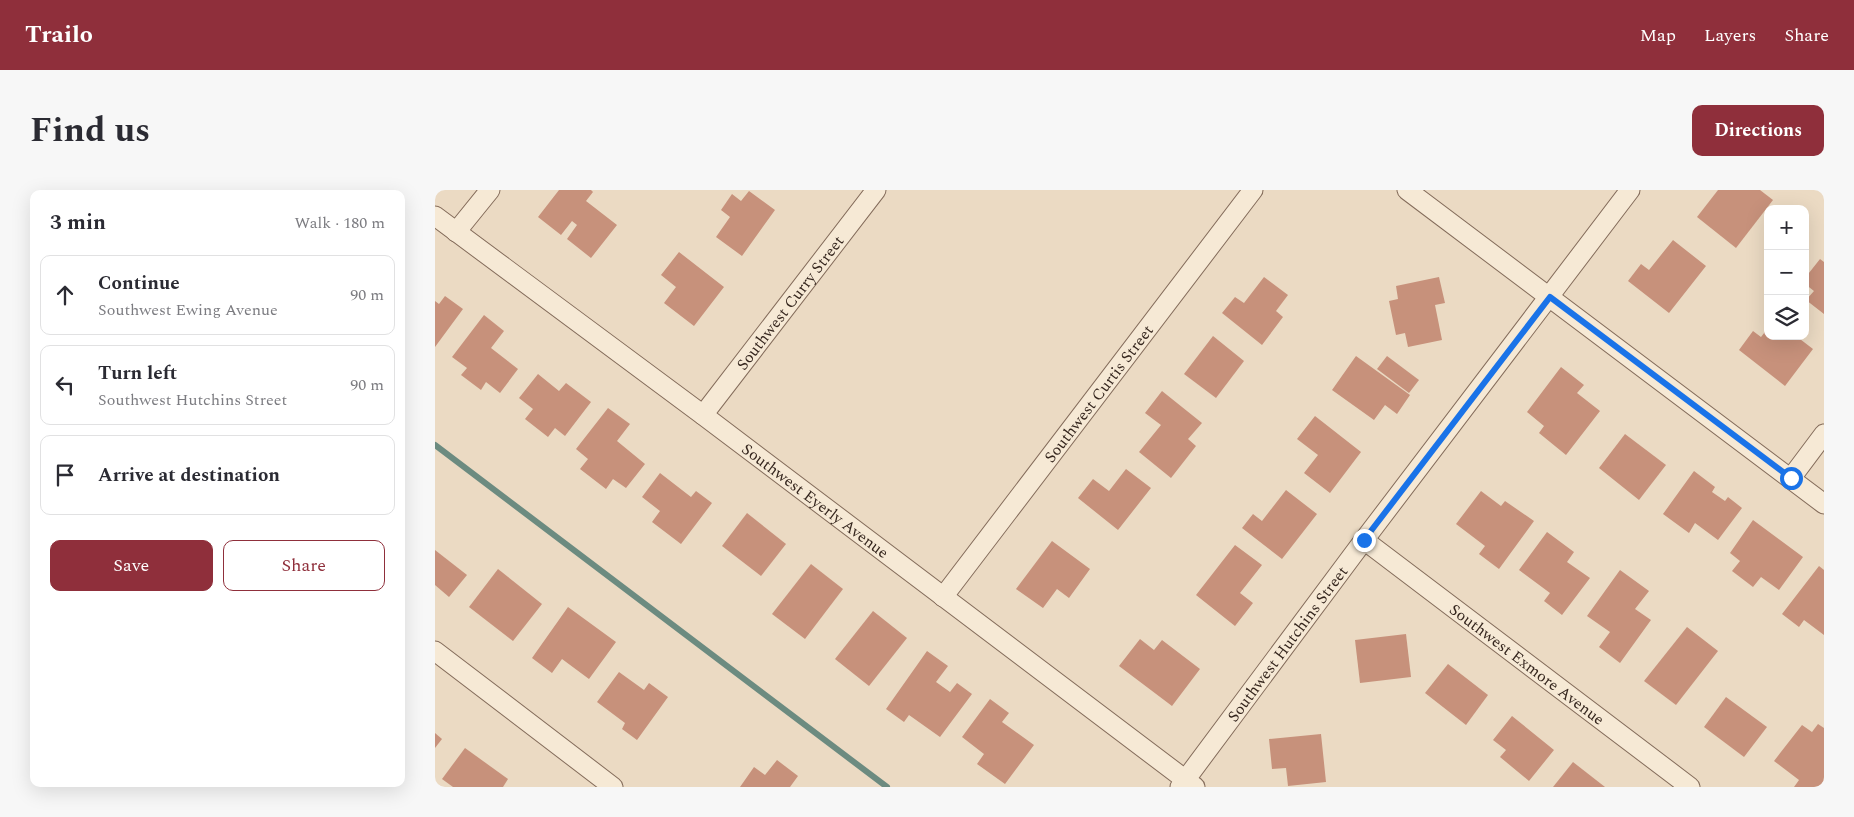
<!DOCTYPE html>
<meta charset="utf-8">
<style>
:root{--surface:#fff;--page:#f7f7f7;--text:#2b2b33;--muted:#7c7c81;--line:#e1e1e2;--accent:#8f2f3b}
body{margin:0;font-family:Spectral,serif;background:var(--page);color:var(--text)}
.controls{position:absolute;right:15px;top:15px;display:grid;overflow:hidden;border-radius:10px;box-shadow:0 5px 20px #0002}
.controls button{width:45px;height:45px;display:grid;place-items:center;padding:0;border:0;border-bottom:1px solid var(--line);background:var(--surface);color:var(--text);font:25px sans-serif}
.stop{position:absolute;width:15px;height:15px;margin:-11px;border:4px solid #1a73e8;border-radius:50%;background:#fff}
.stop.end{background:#1a73e8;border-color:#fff;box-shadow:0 1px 5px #0008}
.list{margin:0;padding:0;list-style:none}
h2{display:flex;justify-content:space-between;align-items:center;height:65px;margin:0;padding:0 20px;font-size:21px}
h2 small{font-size:16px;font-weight:400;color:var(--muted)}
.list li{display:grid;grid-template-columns:32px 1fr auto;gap:15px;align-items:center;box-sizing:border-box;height:80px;margin:0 10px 10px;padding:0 10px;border:1px solid var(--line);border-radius:10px}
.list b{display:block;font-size:19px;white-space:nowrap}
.list p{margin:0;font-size:16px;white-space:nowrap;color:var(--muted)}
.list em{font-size:16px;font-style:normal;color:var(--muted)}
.actions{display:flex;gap:10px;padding:15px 20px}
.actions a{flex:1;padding:11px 0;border:1px solid var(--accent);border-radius:10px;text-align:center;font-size:18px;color:var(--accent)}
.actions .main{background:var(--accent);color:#fff}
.icon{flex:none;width:28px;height:28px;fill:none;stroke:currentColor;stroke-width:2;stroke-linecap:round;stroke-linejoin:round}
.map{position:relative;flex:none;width:1389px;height:597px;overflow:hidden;border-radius:10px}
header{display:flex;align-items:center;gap:30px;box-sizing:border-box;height:70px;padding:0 25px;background:var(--accent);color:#fff}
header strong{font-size:24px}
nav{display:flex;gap:28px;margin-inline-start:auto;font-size:18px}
.intro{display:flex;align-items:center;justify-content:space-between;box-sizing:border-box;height:120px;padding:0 30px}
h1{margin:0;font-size:35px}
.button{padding:12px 22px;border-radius:10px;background:var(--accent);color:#fff;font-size:18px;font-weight:700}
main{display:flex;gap:30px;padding:0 30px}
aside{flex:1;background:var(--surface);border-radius:10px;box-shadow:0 5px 20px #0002}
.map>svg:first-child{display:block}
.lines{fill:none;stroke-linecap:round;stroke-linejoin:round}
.stream{stroke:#6c8b80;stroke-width:6}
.building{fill:#c7917b}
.street-casing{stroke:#846c5b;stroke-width:21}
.street{stroke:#f6e9d5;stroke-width:19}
.route{stroke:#1a73e8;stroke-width:6}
.labels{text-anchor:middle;stroke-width:4;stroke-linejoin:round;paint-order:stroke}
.street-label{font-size:16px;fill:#35261e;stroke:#f3e5d2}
</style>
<header>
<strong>Trailo</strong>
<nav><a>Map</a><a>Layers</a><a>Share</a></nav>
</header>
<div class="intro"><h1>Find us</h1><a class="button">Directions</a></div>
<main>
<aside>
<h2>3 min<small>Walk · 180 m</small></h2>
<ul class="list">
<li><svg class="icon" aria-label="ahead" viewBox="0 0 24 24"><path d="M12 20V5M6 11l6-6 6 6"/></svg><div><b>Continue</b><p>Southwest Ewing Avenue</p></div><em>90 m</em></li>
<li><svg class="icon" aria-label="left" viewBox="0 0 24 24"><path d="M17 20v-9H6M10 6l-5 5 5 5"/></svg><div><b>Turn left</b><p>Southwest Hutchins Street</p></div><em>90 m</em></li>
<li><svg class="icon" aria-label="arrive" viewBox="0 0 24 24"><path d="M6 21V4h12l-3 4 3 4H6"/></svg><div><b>Arrive at destination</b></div></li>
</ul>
<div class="actions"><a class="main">Save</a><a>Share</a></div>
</aside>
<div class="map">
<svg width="1389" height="597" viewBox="0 0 1389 597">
<rect width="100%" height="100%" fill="#ebdac3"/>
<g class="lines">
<polyline class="stream" points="0,255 452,597"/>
</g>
<g class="building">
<polygon points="124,0 156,0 158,2 151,11 182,35 156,68 132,49 142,35 137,31 126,45 103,27"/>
<polygon points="1283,0 1325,0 1338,10 1301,58 1262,27"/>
<polygon points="314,1 340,20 307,66 281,47 295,27 286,20 297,4 306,11"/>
<polygon points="1238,50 1271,76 1234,123 1193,91 1206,74 1214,80"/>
<polygon points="244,62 289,97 259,136 229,113 241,97 226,85"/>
<polygon points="1385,69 1389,72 1389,124 1371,110 1379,101 1370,94 1370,88"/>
<polygon points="829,87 853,105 841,121 848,127 827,155 787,123 800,107 809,113"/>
<polygon points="1004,87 1010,113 1000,115 1007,150 973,157 970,143 961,145 954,111 963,109 961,96"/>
<polygon points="10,106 28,119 0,157 0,111 4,114"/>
<polygon points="49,125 69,141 56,158 83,179 65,203 51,192 46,200 26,185 32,178 17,167"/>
<polygon points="1333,138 1333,146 1361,146 1378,159 1350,196 1304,160 1318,141 1326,147"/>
<polygon points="778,146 809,171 781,208 749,184"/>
<polygon points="921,166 975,205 962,224 950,215 939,230 897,200"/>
<polygon points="952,166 984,190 974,203 942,179"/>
<polygon points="1126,177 1149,195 1142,203 1165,221 1131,265 1104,243 1109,236 1092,222"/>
<polygon points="103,184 124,201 131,193 156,212 130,246 120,238 113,247 90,229 98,219 84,208"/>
<polygon points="727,201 767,233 753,249 761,256 736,288 704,262 726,235 710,223"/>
<polygon points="173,218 195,234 182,251 210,274 191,298 178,289 171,299 145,279 153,269 141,259"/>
<polygon points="880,226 926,262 895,303 869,283 883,265 862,249"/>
<polygon points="1190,244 1231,275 1204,310 1164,278"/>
<polygon points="691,279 716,298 683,340 643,308 658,289 674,301"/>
<polygon points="1259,281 1280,297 1277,302 1290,311 1293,307 1307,318 1283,350 1260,333 1254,343 1228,324"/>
<polygon points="225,283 256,307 261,301 277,313 246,354 217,332 225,321 207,307"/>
<polygon points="851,300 882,324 847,369 807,338 818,324 827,331"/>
<polygon points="1046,301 1066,316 1070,311 1099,331 1064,379 1044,364 1050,356 1021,334"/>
<polygon points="312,323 351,354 326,386 287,356"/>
<polygon points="1318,330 1368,367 1344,400 1326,387 1318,397 1297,381 1305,371 1295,363"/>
<polygon points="1112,342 1139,362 1132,372 1155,388 1127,425 1109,411 1115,403 1084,380"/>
<polygon points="617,351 655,379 634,408 622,399 608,418 581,399"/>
<polygon points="800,355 827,375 805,403 818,413 800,436 761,405"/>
<polygon points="0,360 32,385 14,407 0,395"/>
<polygon points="376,374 408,399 370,449 337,424"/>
<polygon points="1384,376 1389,380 1389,445 1369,430 1364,437 1347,424"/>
<polygon points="63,379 107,414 78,451 34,417"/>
<polygon points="1185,380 1214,401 1200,419 1216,430 1185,473 1164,457 1175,442 1152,426"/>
<polygon points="133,417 181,452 154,489 127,469 117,483 97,468"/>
<polygon points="438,421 472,448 434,496 400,469"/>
<polygon points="1252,437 1283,461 1241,515 1209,491"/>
<polygon points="971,444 976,487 925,493 920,450"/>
<polygon points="705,449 719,460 727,450 765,479 737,516 684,476"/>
<polygon points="492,461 513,476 501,492 515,502 522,493 537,504 505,547 474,525 469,532 451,519"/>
<polygon points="1013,474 1053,505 1031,535 990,503"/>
<polygon points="184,482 209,500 214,493 233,507 202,550 187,539 190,533 162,512"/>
<polygon points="1291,507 1332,537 1309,567 1269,537"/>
<polygon points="555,509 574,523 567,532 599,555 570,594 542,574 549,564 527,547"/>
<polygon points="1077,526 1119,560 1094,591 1065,567 1071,560 1058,550"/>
<polygon points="1383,534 1389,538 1389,592 1385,597 1359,597 1364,590 1339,571 1367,535 1377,542"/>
<polygon points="0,543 7,549 0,558"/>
<polygon points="886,544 891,592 853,596 851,578 837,579 834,549"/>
<polygon points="30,558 73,589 68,597 18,597 7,589"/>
<polygon points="342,570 363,586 355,597 305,597 319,577 330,585"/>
<polygon points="1138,572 1170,597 1118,597"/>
</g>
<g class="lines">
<g class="street-casing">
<g id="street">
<polyline points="972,0 1389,314"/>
<path id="s1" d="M0,26L268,225L760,597"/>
<polyline points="21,42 55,0"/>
<path id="s2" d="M268,225L441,0"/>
<polyline points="1356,288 1389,244"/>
<path id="s3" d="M929,350L1255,597"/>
<path id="s4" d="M508,407L818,0"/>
<polyline points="0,461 178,597"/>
<path id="s5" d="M745,597L929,350L1195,0"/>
</g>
</g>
<use href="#street" class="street"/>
</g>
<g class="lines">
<polyline class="route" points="929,350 1115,107 1356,288"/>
</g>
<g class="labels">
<g class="street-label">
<text dy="6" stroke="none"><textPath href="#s2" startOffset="142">Southwest Curry Street</textPath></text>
<text dy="6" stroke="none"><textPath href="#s4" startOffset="256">Southwest Curtis Street</textPath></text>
<text dy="6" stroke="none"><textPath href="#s1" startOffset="475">Southwest Eyerly Avenue</textPath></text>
<text dy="6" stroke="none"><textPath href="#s5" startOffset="179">Southwest Hutchins Street</textPath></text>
<text dy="6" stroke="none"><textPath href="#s3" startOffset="205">Southwest Exmore Avenue</textPath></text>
</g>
</g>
</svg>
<div class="controls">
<button>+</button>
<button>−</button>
<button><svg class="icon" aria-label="layers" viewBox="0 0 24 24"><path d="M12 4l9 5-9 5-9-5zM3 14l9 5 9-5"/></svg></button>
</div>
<div class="stop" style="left:1356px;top:288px"></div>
<div class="stop end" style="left:929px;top:350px"></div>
</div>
</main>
